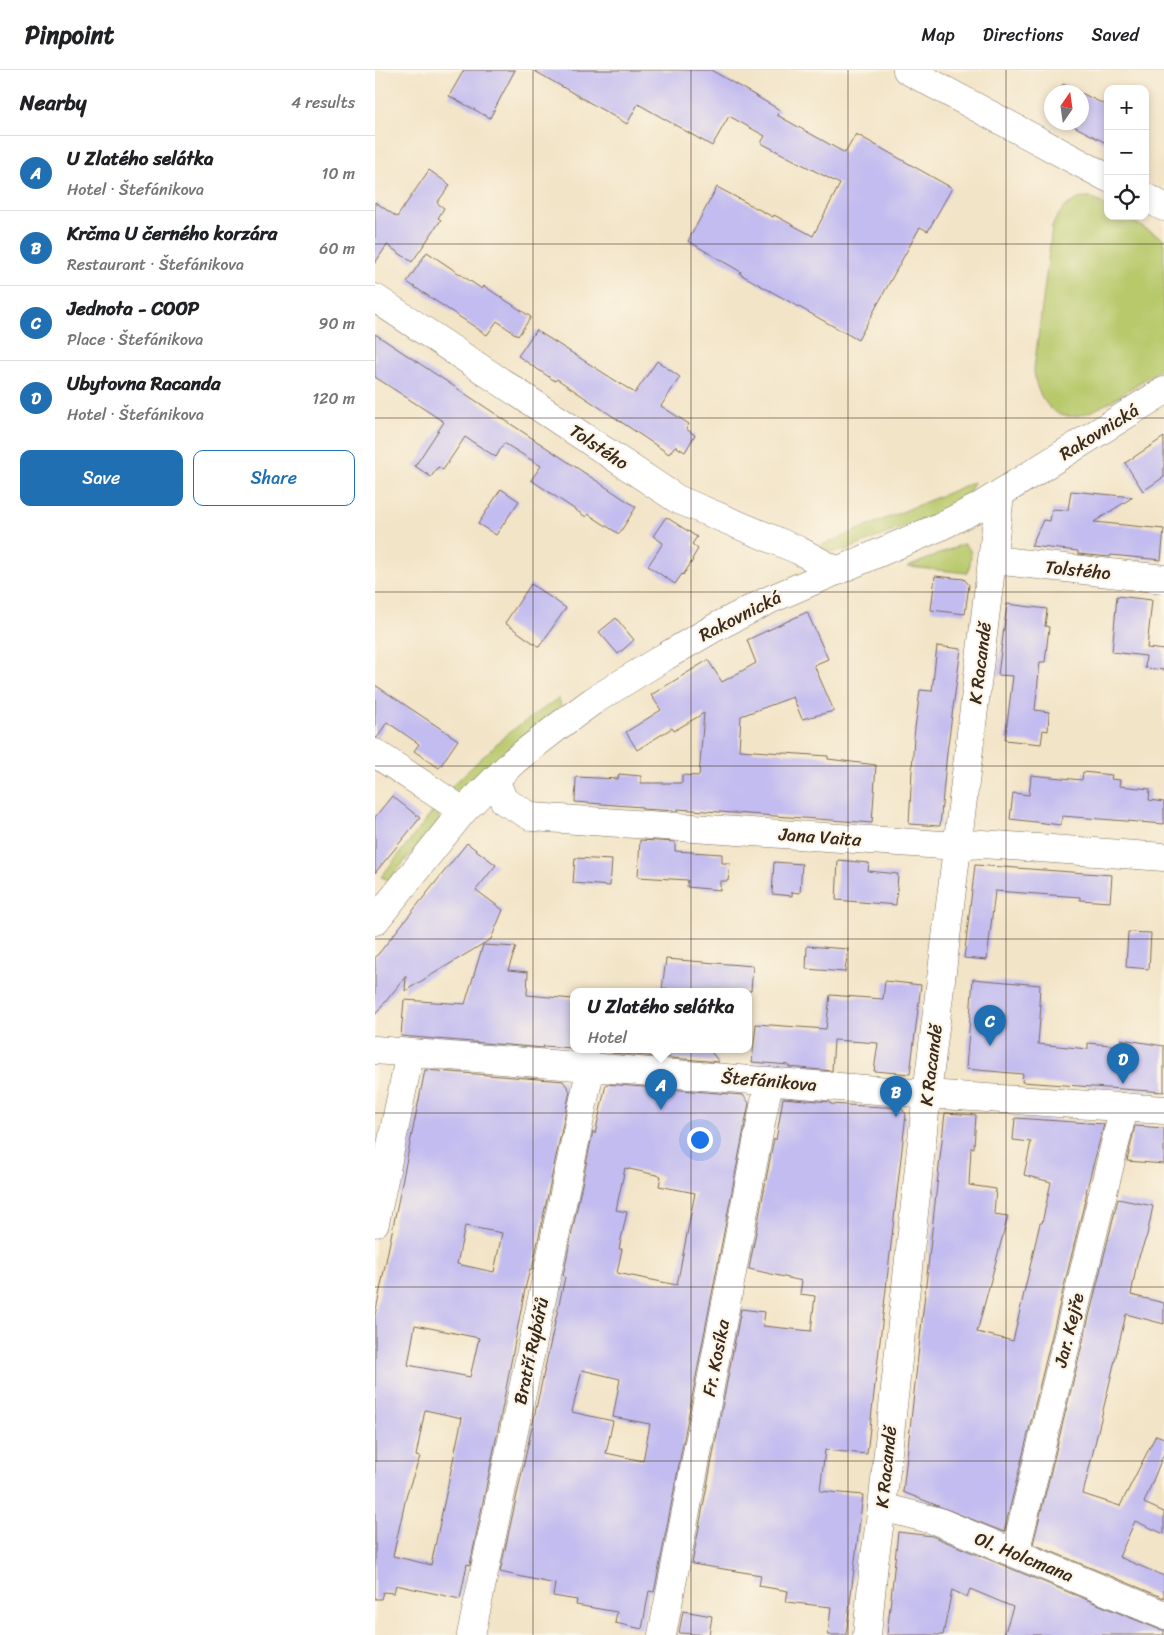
<!DOCTYPE html>
<meta charset="utf-8">
<style>
:root{--surface:#fff;--page:#f6f6f6;--text:#202124;--muted:#757577;--line:#e0e0e0;--accent:#1f6fb2}
body{margin:0;font-family:Sriracha,sans-serif;background:var(--page);color:var(--text)}
.controls{position:absolute;right:15px;top:15px;display:grid;overflow:hidden;border-radius:10px;box-shadow:0 2px 8px #0003}
.controls button{width:45px;height:45px;display:grid;place-items:center;padding:0;border:0;border-bottom:1px solid var(--line);background:var(--surface);color:var(--text);font:25px sans-serif}
.compass{position:absolute;left:669px;top:15px;width:45px;height:45px;border-radius:50%;background:var(--surface);box-shadow:0 2px 8px #0003;rotate:13deg}
.you{position:absolute;left:324px;top:1069px;width:18px;height:18px;margin:-12px;border:4px solid #fff;border-radius:50%;background:#1a73e8;box-shadow:0 0 0 8px #1a73e833}
.badge{display:grid;place-items:center;width:32px;height:32px;border-radius:50%;background:var(--accent);color:#fff;font-size:16px;font-weight:700}
.pin{position:absolute;translate:-50% -41px;filter:drop-shadow(0 1px 2px #0008)}
.pin::after{content:'';position:absolute;top:26px;width:18px;height:15px;background:inherit;clip-path:polygon(0 0,100% 0,50% 100%)}
.popup{position:absolute;left:195px;top:918px;width:182px;height:65px;box-sizing:border-box;display:grid;place-content:center;border-radius:10px;background:var(--surface);filter:drop-shadow(0 1px 4px #0005);font-size:16px;white-space:nowrap;color:var(--muted)}
.popup b{font-size:19px;color:var(--text)}
.popup::after{content:'';position:absolute;left:50%;top:100%;margin-left:-10px;border:10px solid transparent;border-top-color:var(--surface)}
.list{margin:0;padding:0;list-style:none}
h2{display:flex;justify-content:space-between;align-items:center;height:65px;margin:0;padding:0 20px;font-size:21px}
h2 small{font-size:16px;font-weight:400;color:var(--muted)}
.list li{display:grid;grid-template-columns:32px 1fr auto;gap:15px;align-items:center;box-sizing:border-box;height:75px;padding:0 20px;border-top:1px solid var(--line)}
.list b{display:block;font-size:19px;white-space:nowrap}
.list p{margin:0;font-size:16px;white-space:nowrap;color:var(--muted)}
.list em{font-size:16px;font-style:normal;color:var(--muted)}
.actions{display:flex;gap:10px;padding:15px 20px}
.actions a{flex:1;padding:11px 0;border:1px solid var(--accent);border-radius:10px;text-align:center;font-size:18px;color:var(--accent)}
.actions .main{background:var(--accent);color:#fff}
.icon{flex:none;width:28px;height:28px;fill:none;stroke:currentColor;stroke-width:2;stroke-linecap:round;stroke-linejoin:round}
.map{position:relative;flex:none;width:789px;height:1565px;overflow:hidden}
header{display:flex;align-items:center;gap:30px;box-sizing:border-box;height:70px;padding:0 25px;background:var(--surface);border-bottom:1px solid var(--line)}
header strong{font-size:24px}
nav{display:flex;gap:28px;margin-inline-start:auto;font-size:18px}
main{display:flex}
aside{flex:1;background:var(--surface)}
.map>svg:first-child{display:block}
.green{fill:#b8c96c;stroke:#7a7a45}
.building{fill:#c2bcf0;fill-rule:evenodd}
.lines{fill:none;stroke-linecap:round;stroke-linejoin:round}
.minor-casing{stroke:#7b6b59;stroke-width:29}
.major-casing{stroke:#7b6b59;stroke-width:29}
.minor{stroke:#fff;stroke-width:28}
.major{stroke:#fff;stroke-width:28}
.grid{fill:none;stroke:#3b2a1e;stroke-width:1;stroke-opacity:0.55}
.labels{text-anchor:middle;stroke-width:4.5;stroke-linejoin:round;paint-order:stroke}
.street-label{font-size:18px;fill:#3b2a1e;stroke:#fcf5e5}
</style>
<header>
<strong>Pinpoint</strong>
<nav><a>Map</a><a>Directions</a><a>Saved</a></nav>
</header>
<main>
<aside>
<h2>Nearby<small>4 results</small></h2>
<ul class="list">
<li><span class="badge">A</span><div><b>U Zlatého selátka</b><p>Hotel · Štefánikova</p></div><em>10 m</em></li>
<li><span class="badge">B</span><div><b>Krčma U černého korzára</b><p>Restaurant · Štefánikova</p></div><em>60 m</em></li>
<li><span class="badge">C</span><div><b>Jednota - COOP</b><p>Place · Štefánikova</p></div><em>90 m</em></li>
<li><span class="badge">D</span><div><b>Ubytovna Racanda</b><p>Hotel · Štefánikova</p></div><em>120 m</em></li>
</ul>
<div class="actions"><a class="main">Save</a><a>Share</a></div>
</aside>
<div class="map">
<svg width="789" height="1565" viewBox="0 0 789 1565">
<rect width="100%" height="100%" fill="#fcf5e5"/>
<filter id="ink" filterUnits="userSpaceOnUse"><feTurbulence type="fractalNoise" baseFrequency=".02" numOctaves="2"/><feDisplacementMap in="SourceGraphic" scale="10" xChannelSelector="R" yChannelSelector="G"/><feConvolveMatrix kernelMatrix="1 2 1 2 8 2 1 2 1" color-interpolation-filters="sRGB"/></filter>
<filter id="wash" filterUnits="userSpaceOnUse"><feTurbulence type="fractalNoise" baseFrequency=".0096" numOctaves="4" result="noise"/><feDisplacementMap in="SourceGraphic" scale="20" xChannelSelector="R" yChannelSelector="G"/><feGaussianBlur stdDeviation="1.12" result="paint"/><feColorMatrix in="noise" values="0 0 0 0 0 0 0 0 0 0 0 0 0 0 0 0 0 1.4 0 .05"/><feComposite in="paint" operator="in"/></filter>
<g filter="url(#wash)">
<rect width="100%" height="100%" fill="#f2e4c7"/>
<g class="green">
<path d="M715,127L733,137V146H748L789,169V297C776,305 763,314 750,322C728,336 692,362 671,333C663,323 660,313 659,300L677,158C682,142 697,127 715,127Z"/>
<polygon points="599,412 591,429 577,438 468,481 454,482 440,478"/>
<path d="M588,474C600,478 595,493 593,503L533,497Z"/>
<polygon points="184,628 186,636 103,704 89,723 81,724 75,718 132,664"/>
<polygon points="60,739 65,749 14,810 6,807"/>
</g>
<g id="blocks">
<g class="building">
<polygon points="89,0 140,0 115,48 74,26"/>
<polygon points="158,0 336,0 405,40 402,45 470,83 481,64 577,118 553,161 545,157 483,270 365,204 366,202 313,171 342,117 398,147 399,145 438,166 465,114 386,73 390,66 354,46 337,76 263,34 252,54"/>
<polygon points="688,14 705,22 684,22"/>
<polygon points="706,23 733,36 733,74 691,52 706,52"/>
<polygon points="54,100 75,115 62,133 69,138 63,148 66,150 37,192 12,175 0,193 0,132 22,147"/>
<polygon points="52,182 107,219 109,216 156,247 143,266 122,251 112,265 32,212"/>
<polygon points="161,260 260,323 282,291 305,307 286,336 314,354 311,359 320,365 310,382 300,376 294,384 182,309 180,311 143,286"/>
<polygon points="0,264 261,437 244,464 213,444 211,447 156,410 166,396 129,373 121,387 90,367 68,400 63,397 56,407 40,396 69,352 0,307"/>
<polygon points="789,367 789,407 768,421 750,393"/>
<polygon points="126,419 144,431 121,465 103,454"/>
<polygon points="696,421 758,427 719,452 789,459 786,490 736,485 735,487 703,484 703,481 656,476 668,450 675,451 677,439 693,440"/>
<polygon points="291,447 322,467 317,474 323,479 317,489 318,490 308,505 307,504 300,514 273,496 288,473 278,466"/>
<polygon points="560,506 589,509 594,515 590,544 556,540"/>
<polygon points="156,514 191,538 164,577 130,553"/>
<polygon points="742,526 777,530 772,578 789,580 789,600 770,598 771,586 737,582"/>
<polygon points="632,534 672,539 670,556 674,557 670,592 665,592 660,640 674,642 673,661 668,660 666,674 630,670 638,606 623,605"/>
<polygon points="432,542 453,589 439,595 459,641 427,649 418,627 366,646 364,680 453,686 453,689 501,695 497,753 303,739 303,741 267,739 267,737 200,732 201,707 243,709 244,704 266,706 266,713 307,713 307,705 324,706 329,643 299,661 297,658 262,680 251,662 286,640 276,625 333,590 347,612 381,593 372,570"/>
<polygon points="241,548 259,570 243,584 224,562"/>
<polygon points="562,576 586,579 572,682 565,756 534,754 539,666 545,620 557,621"/>
<polygon points="0,615 83,670 64,698 39,681 44,674 12,652 2,668 0,668"/>
<polygon points="708,702 737,705 736,709 745,710 744,716 775,719 774,730 789,732 789,754 687,746 686,755 635,749 638,723 654,725 656,705 707,710"/>
<polygon points="17,726 45,748 0,803 0,747"/>
<polygon points="265,770 300,772 300,781 347,784 347,793 355,793 353,811 345,811 345,820 312,817 313,810 263,807"/>
<polygon points="92,773 121,795 101,820 128,840 116,869 30,921 31,906 0,945 0,888"/>
<polygon points="200,788 237,790 235,816 198,813"/>
<polygon points="463,790 494,793 493,801 523,804 521,835 461,830"/>
<polygon points="399,792 427,794 425,823 417,822 417,826 397,824"/>
<polygon points="600,795 737,805 735,832 705,830 705,827 620,821 612,890 589,888"/>
<polygon points="753,862 776,863 774,899 751,897"/>
<polygon points="108,875 141,877 133,900 153,902 152,925 198,929 198,978 168,976 169,978 26,966 29,930 90,934"/>
<polygon points="432,876 473,879 470,902 431,899"/>
<polygon points="291,889 378,896 376,921 318,921 287,919"/>
<polygon points="598,909 665,915 664,935 666,935 663,974 713,979 713,973 746,976 746,969 789,976 789,1022 647,1012 648,1004 591,999"/>
<polygon points="510,911 546,915 535,1004 499,1001 503,973 459,970 457,1001 414,997 414,995 377,992 381,954 451,959 455,925 508,929"/>
<polygon points="238,979 334,979 344,992 237,983"/>
<path d="M50,1000L188,1011L195,1021L157,1199H155L150,1219L124,1355L95,1495L92,1494L85,1529L21,1515L19,1523L8,1522L6,1529H0V1245ZM90,1156L127,1163L119,1202L82,1194ZM40,1255L104,1268L95,1307L33,1295ZM50,1340L87,1348L56,1495L18,1486L32,1423L45,1387L41,1386Z"/>
<path d="M231,1014L368,1025L374,1033L283,1503L279,1522L274,1521L267,1559L240,1553L242,1542L201,1535L202,1530L178,1526L180,1514L125,1502L190,1207L188,1206L218,1061L220,1064ZM250,1098L286,1106L284,1116L320,1123L302,1215L242,1203L247,1179H244L252,1142L241,1140ZM207,1300L245,1309L238,1347L275,1354L268,1391L231,1383L238,1351L197,1342Z"/>
<polygon points="408,1028 455,1032 455,1034 526,1038 531,1044 492,1384 450,1380 445,1421 488,1425 471,1565 453,1565 456,1537 411,1532 413,1521 384,1516 386,1505 317,1494 366,1239 390,1242 388,1256 436,1261 440,1226 425,1224 427,1211 374,1199 399,1068 401,1070"/>
<polygon points="570,1043 601,1045 599,1078 596,1077 594,1115 621,1119 619,1144 633,1146 602,1262 638,1271 665,1153 667,1153 676,1112 649,1105 656,1072 638,1070 640,1048 729,1054 711,1122 712,1122 629,1462 528,1422"/>
<polygon points="760,1056 789,1058 789,1094 752,1091"/>
<polygon points="743,1129 778,1136 772,1165 762,1192 756,1225 789,1233 789,1254 751,1244 708,1424 745,1436 781,1365 789,1368 789,1383 769,1433 789,1442 789,1464 760,1451 744,1487 789,1506 789,1528 658,1474"/>
<polygon points="523,1462 557,1466 783,1559 789,1560 789,1565 629,1565 638,1537 595,1519 592,1527 577,1520 568,1565 512,1565"/>
<polygon points="308,1541 337,1546 334,1565 304,1563"/>
</g>
</g>
</g>
<g filter="url(#ink)">
<use href="#blocks" fill-opacity="0" stroke="#7b6b59" stroke-width="1"/>
<g class="lines">
<g class="minor-casing">
<g id="minor">
<polyline points="532,0 733,108"/>
<polyline points="770,127 789,137"/>
<polyline points="0,228 302,429 423,480 462,501"/>
<polyline points="618,490 789,509"/>
<polyline points="0,683 88,741"/>
<polyline points="120,710 129,731 157,747 582,776 607,774 789,787"/>
<polyline points="0,980 552,1024 789,1040"/>
<polyline points="0,1153 35,983"/>
<polyline points="507,1437 562,1451 789,1545"/>
<polyline points="640,1483 749,1037"/>
<polyline points="96,1565 216,996"/>
<polyline points="287,1565 394,1011"/>
<polyline points="492,1565 499,1493 507,1437 552,1024 625,425"/>
</g>
</g>
<g class="major-casing">
<polyline id="major" points="0,851 88,741 140,690 185,655 218,631 291,586 341,557 394,530 562,458 602,438 789,321"/>
</g>
<use href="#minor" class="minor"/>
<use href="#major" class="major"/>
</g>
</g>
<path class="grid" d="M158,0V1565M316,0V1565M473,0V1565M631,0V1565M0,174H789M0,348H789M0,522H789M0,696H789M0,869H789M0,1043H789M0,1217H789M0,1391H789"/>
<g class="labels">
<g class="street-label">
<text transform="translate(724 362) rotate(-32)" y="6">Rakovnická</text>
<text transform="translate(224 377) rotate(34)" y="6">Tolstého</text>
<text transform="translate(703 500) rotate(6)" y="6">Tolstého</text>
<text transform="translate(365 546) rotate(-27)" y="6">Rakovnická</text>
<text transform="translate(605 593) rotate(-83)" y="6">K Racandě</text>
<text transform="translate(445 767) rotate(4)" y="6">Jana Vaita</text>
<text transform="translate(556 995) rotate(-83)" y="6">K Racandě</text>
<text transform="translate(394 1011) rotate(5)" y="6">Štefánikova</text>
<text transform="translate(694 1260) rotate(-76)" y="6">Jar. Kejře</text>
<text transform="translate(156 1281) rotate(-78)" y="6">Bratří Rybářů</text>
<text transform="translate(341 1288) rotate(-79)" y="6">Fr. Kosíka</text>
<text transform="translate(511 1397) rotate(-84)" y="6">K Racandě</text>
<text transform="translate(649 1487) rotate(22)" y="6">Ol. Holcmana</text>
</g>
</g>
</svg>
<div class="controls">
<button>+</button>
<button>−</button>
<button><svg class="icon" aria-label="locate" viewBox="0 0 24 24"><circle cx="12" cy="12" r="6"/><path d="M12 2v4M12 18v4M2 12h4M18 12h4"/></svg></button>
</div>
<svg class="compass" viewBox="-18 -18 36 36"><path d="M0-13l5 13h-10z" fill="#e53935"/><path d="M0 13l5-13h-10z" fill="#757577"/></svg>
<div class="you"></div>
<div class="pin badge" style="left:286px;top:1040px">A</div>
<div class="popup"><b>U Zlatého selátka</b>Hotel</div>
<div class="pin badge" style="left:521px;top:1047px">B</div>
<div class="pin badge" style="left:615px;top:976px">C</div>
<div class="pin badge" style="left:748px;top:1014px">D</div>
</div>
</main>
